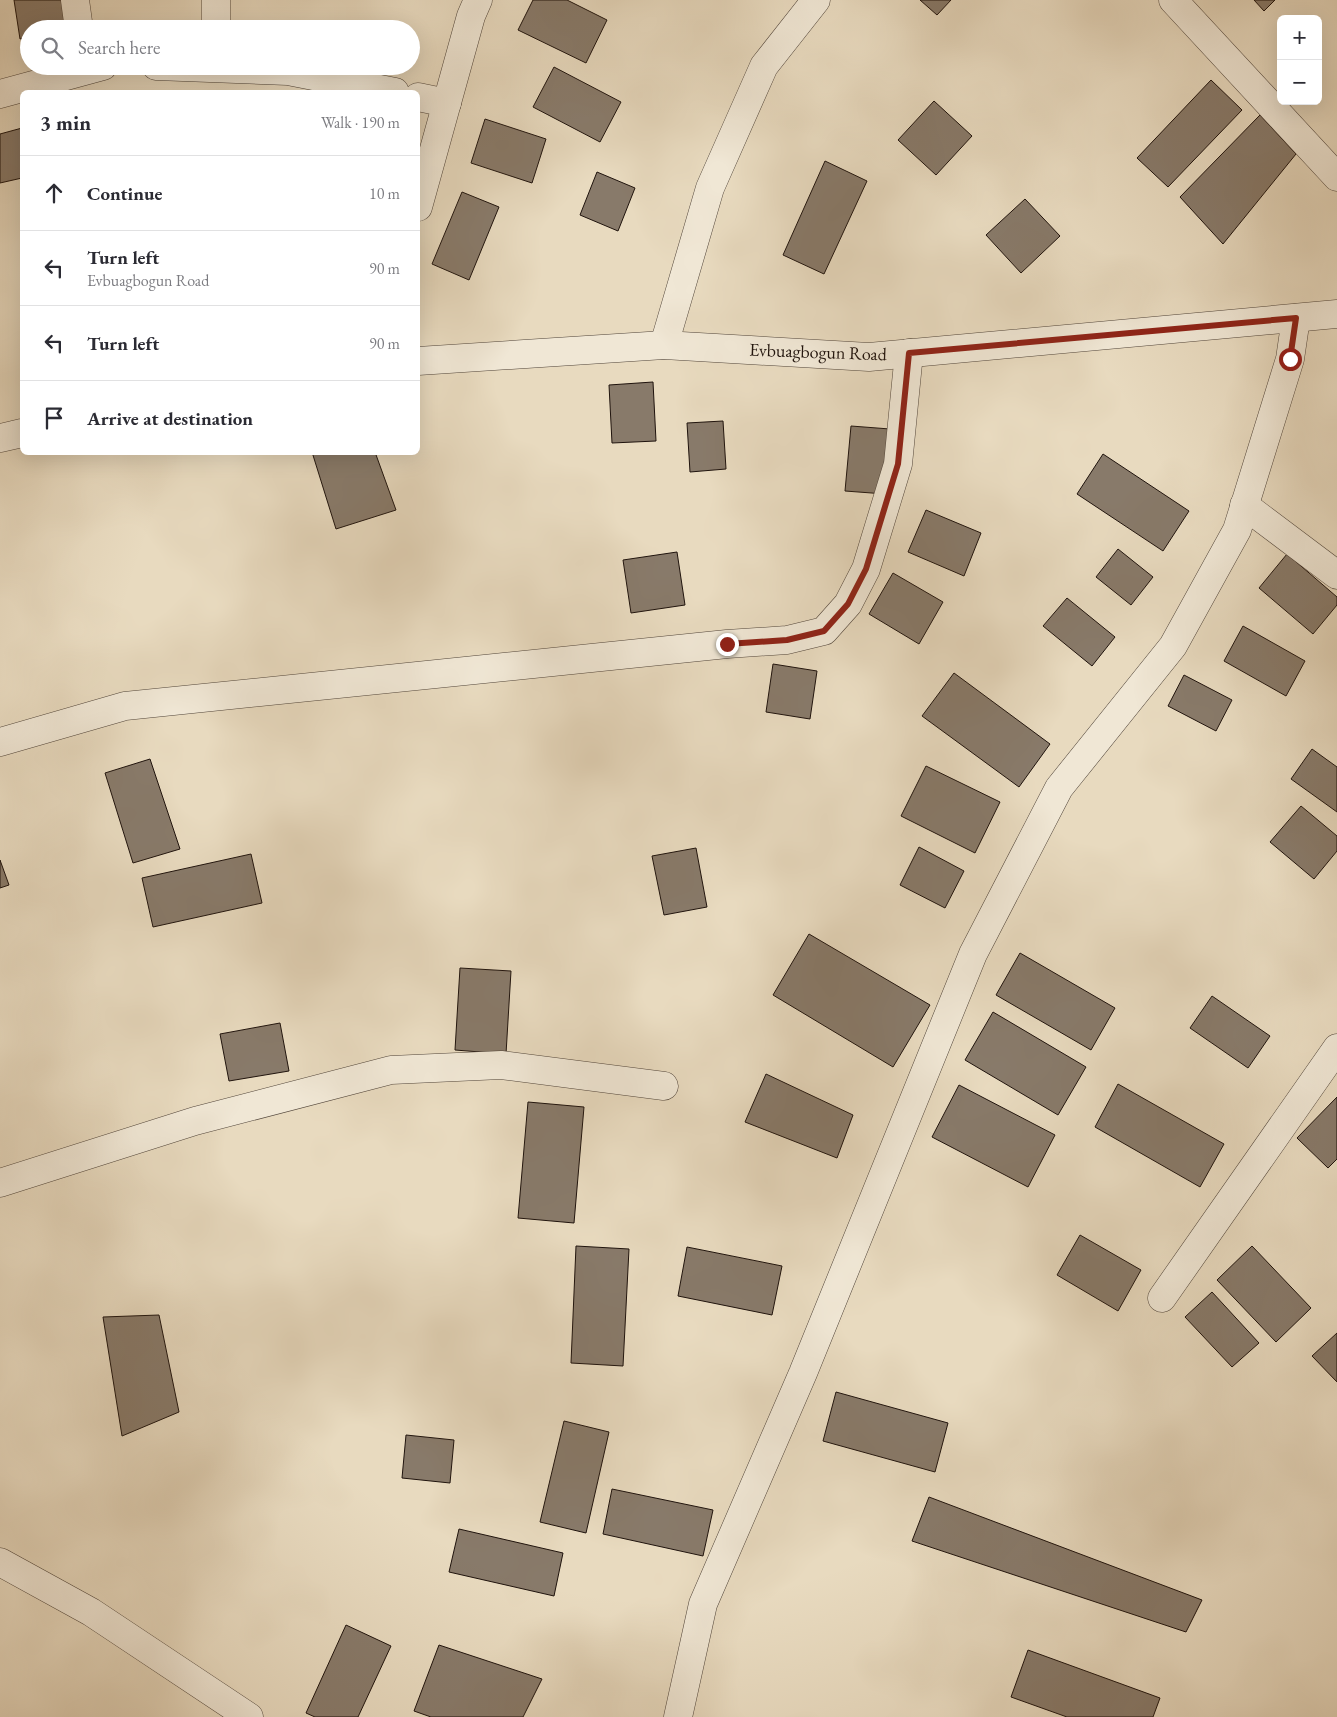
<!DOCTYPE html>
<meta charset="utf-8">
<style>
:root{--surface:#fff;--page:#f7f7f7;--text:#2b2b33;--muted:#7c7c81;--line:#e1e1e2}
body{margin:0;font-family:"EB Garamond",serif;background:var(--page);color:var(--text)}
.controls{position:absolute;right:15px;top:15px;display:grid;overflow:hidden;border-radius:8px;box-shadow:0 5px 20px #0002}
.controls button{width:45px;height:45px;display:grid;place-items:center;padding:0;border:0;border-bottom:1px solid var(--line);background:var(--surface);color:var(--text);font:25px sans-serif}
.stop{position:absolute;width:15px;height:15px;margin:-11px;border:4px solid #8f2418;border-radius:50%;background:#fff}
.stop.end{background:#8f2418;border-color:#fff;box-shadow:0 1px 5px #0008}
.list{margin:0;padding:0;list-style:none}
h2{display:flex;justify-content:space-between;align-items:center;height:65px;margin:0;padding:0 20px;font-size:21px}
h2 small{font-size:16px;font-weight:400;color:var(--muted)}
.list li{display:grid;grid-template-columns:32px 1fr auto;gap:15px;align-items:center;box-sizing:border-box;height:75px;padding:0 20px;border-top:1px solid var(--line)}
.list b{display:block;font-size:19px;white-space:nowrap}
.list p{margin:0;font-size:16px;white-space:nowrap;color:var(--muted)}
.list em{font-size:16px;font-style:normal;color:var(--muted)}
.icon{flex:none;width:28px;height:28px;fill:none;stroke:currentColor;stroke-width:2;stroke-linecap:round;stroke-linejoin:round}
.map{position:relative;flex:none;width:1337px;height:1717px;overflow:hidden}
.search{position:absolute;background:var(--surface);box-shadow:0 5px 20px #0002;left:20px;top:20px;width:400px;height:55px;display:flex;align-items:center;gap:12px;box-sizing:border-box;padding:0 18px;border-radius:28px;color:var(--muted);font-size:19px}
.panel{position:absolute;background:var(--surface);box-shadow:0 5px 20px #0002;left:20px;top:90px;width:400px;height:365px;border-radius:8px}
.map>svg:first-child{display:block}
.building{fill:#887a6a;stroke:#1f130d}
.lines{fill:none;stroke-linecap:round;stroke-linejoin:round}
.street-casing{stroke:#51453a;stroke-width:29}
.street{stroke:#f0e7d5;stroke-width:28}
.route{stroke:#8f2418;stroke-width:6}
.labels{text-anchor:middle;stroke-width:5;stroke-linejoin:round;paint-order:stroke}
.street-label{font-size:18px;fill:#1f130d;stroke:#f0e7d5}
</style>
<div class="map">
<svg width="1337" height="1717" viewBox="0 0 1337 1717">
<rect width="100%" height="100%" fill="#e8dabf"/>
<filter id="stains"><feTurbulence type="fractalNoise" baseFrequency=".004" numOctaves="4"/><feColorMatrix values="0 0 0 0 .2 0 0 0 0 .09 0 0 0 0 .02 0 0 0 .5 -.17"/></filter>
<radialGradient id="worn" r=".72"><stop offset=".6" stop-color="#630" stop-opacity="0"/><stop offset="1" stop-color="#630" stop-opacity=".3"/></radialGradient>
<g class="building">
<polygon points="14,0 63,0 67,29 29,29 29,37 20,39"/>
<polygon points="533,0 567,0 607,20 586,63 518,30"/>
<polygon points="920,0 951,0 937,15"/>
<polygon points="1254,0 1275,0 1264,11"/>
<polygon points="554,67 621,102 600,142 533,107"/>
<polygon points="1211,80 1242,110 1168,187 1137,158"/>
<polygon points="934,101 972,136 936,175 898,140"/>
<polygon points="1260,115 1296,154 1223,244 1180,197"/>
<polygon points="485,119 546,139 532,183 471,163"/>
<polygon points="22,128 22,178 0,183 0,134"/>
<polygon points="825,161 867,181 824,274 783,255"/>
<polygon points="597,172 635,188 618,231 580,215"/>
<polygon points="462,192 499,207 469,280 432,264"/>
<polygon points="1025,199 1060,236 1021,273 986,235"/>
<polygon points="653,382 656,441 612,443 609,385"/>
<polygon points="723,421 726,469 690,472 687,423"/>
<polygon points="851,426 890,429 885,494 845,491"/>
<polygon points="312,452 375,452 396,510 336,529"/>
<polygon points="1103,454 1189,511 1163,551 1077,494"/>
<polygon points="926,510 981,533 964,576 908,552"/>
<polygon points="1118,549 1153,577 1131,605 1096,577"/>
<polygon points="677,552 685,605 631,613 623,560"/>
<polygon points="1287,554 1337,597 1337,605 1313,634 1259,588"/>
<polygon points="893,573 943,602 919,644 869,614"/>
<polygon points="1067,598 1115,637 1092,666 1043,626"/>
<polygon points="1243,626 1305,661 1286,696 1224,661"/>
<polygon points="773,664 817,671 810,719 766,712"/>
<polygon points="954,673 1050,744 1019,787 922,716"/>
<polygon points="1184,675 1232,700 1216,731 1168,706"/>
<polygon points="1312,749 1337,767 1337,812 1291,779"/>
<polygon points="150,759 180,849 133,863 105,773"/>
<polygon points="926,766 1000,802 975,853 901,816"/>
<polygon points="1301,806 1337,836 1337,851 1314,879 1270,842"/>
<polygon points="919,847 964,871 945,908 900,885"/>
<polygon points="696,848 707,907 664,915 652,856"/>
<polygon points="251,854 262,903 153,927 142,878"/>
<polygon points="0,860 9,885 0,888"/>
<polygon points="809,934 930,1005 893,1067 773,995"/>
<polygon points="1020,953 1115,1008 1091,1050 996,995"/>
<polygon points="460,968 511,971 506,1054 455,1050"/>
<polygon points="1212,996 1270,1036 1248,1068 1190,1028"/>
<polygon points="993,1012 1086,1067 1058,1115 965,1060"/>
<polygon points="280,1023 289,1071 229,1081 220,1034"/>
<polygon points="766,1074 853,1115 837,1158 745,1122"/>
<polygon points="1118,1084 1224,1144 1200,1187 1095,1127"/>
<polygon points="959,1085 1055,1135 1028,1187 932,1137"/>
<polygon points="1337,1097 1337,1159 1328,1168 1297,1138"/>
<polygon points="528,1102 584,1107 574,1223 518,1218"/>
<polygon points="1080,1235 1141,1270 1118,1311 1057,1275"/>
<polygon points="576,1246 629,1249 623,1366 571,1363"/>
<polygon points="1252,1246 1311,1308 1276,1342 1217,1280"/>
<polygon points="687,1247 782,1266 772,1315 678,1296"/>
<polygon points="1212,1292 1259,1343 1232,1367 1185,1317"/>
<polygon points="159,1315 179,1412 122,1436 103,1317"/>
<polygon points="1337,1333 1337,1382 1312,1356"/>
<polygon points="836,1392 948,1423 935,1472 823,1441"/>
<polygon points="564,1421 609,1432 586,1533 540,1522"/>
<polygon points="406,1435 454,1440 450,1483 402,1478"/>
<polygon points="612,1489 713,1510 703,1556 603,1534"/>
<polygon points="929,1497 1202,1600 1186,1632 912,1541"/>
<polygon points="459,1529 563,1553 554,1596 449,1572"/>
<polygon points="346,1625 391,1646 358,1717 315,1717 306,1713"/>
<polygon points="439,1645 542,1679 523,1717 431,1717 414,1711"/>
<polygon points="1028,1650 1160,1698 1153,1717 1067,1717 1011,1697"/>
</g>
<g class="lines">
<g class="street-casing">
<g id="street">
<polyline points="75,0 79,29"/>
<polyline points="216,0 216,29"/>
<polyline points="1173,0 1337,177"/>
<polyline points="156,66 288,71 395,92"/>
<polyline points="0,94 103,66"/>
<polyline points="418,97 447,103"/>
<polyline points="418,207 471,16 478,0"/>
<polyline points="664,345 710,188 764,66 816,0"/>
<polyline points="418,361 664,345 869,357 1337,314"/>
<polyline points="0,438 22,433"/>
<polyline points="1244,505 1337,575"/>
<polyline points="0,742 125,706 727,644 787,640 824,631 848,604 866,569 898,464 909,353"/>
<polyline points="0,1183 195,1121 391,1070 501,1065 664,1086"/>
<polyline points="1162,1298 1337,1048"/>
<polyline points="0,1562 91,1612 249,1717"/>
<polyline points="678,1717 703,1604 803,1373 973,954 1059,788 1173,646 1237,530 1290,359 1296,318"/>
</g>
</g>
<use href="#street" class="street"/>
</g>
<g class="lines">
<polyline class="route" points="727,644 787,640 824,631 848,604 866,569 898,464 909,353 1296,318 1290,359"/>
</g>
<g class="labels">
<g class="street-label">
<text transform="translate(818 352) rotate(2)" y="6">Evbuagbogun Road</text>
</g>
</g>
<rect width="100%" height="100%" filter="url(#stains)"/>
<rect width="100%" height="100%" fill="url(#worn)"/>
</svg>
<div class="controls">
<button>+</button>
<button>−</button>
</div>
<div class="stop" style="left:1290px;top:359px"></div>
<div class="stop end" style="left:727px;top:644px"></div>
<div class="search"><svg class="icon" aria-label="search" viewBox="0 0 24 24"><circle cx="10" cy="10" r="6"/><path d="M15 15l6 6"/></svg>Search here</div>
<section class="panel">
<h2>3 min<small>Walk · 190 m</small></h2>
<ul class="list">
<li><svg class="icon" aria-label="ahead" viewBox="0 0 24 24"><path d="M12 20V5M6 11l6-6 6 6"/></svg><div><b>Continue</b></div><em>10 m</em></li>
<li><svg class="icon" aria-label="left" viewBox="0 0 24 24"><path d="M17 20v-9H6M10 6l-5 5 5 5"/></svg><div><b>Turn left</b><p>Evbuagbogun Road</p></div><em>90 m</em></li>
<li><svg class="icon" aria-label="left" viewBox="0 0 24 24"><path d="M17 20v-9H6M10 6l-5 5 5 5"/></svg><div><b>Turn left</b></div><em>90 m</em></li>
<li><svg class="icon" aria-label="arrive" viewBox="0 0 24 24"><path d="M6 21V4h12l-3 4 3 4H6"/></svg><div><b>Arrive at destination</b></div></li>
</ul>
</section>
</div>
